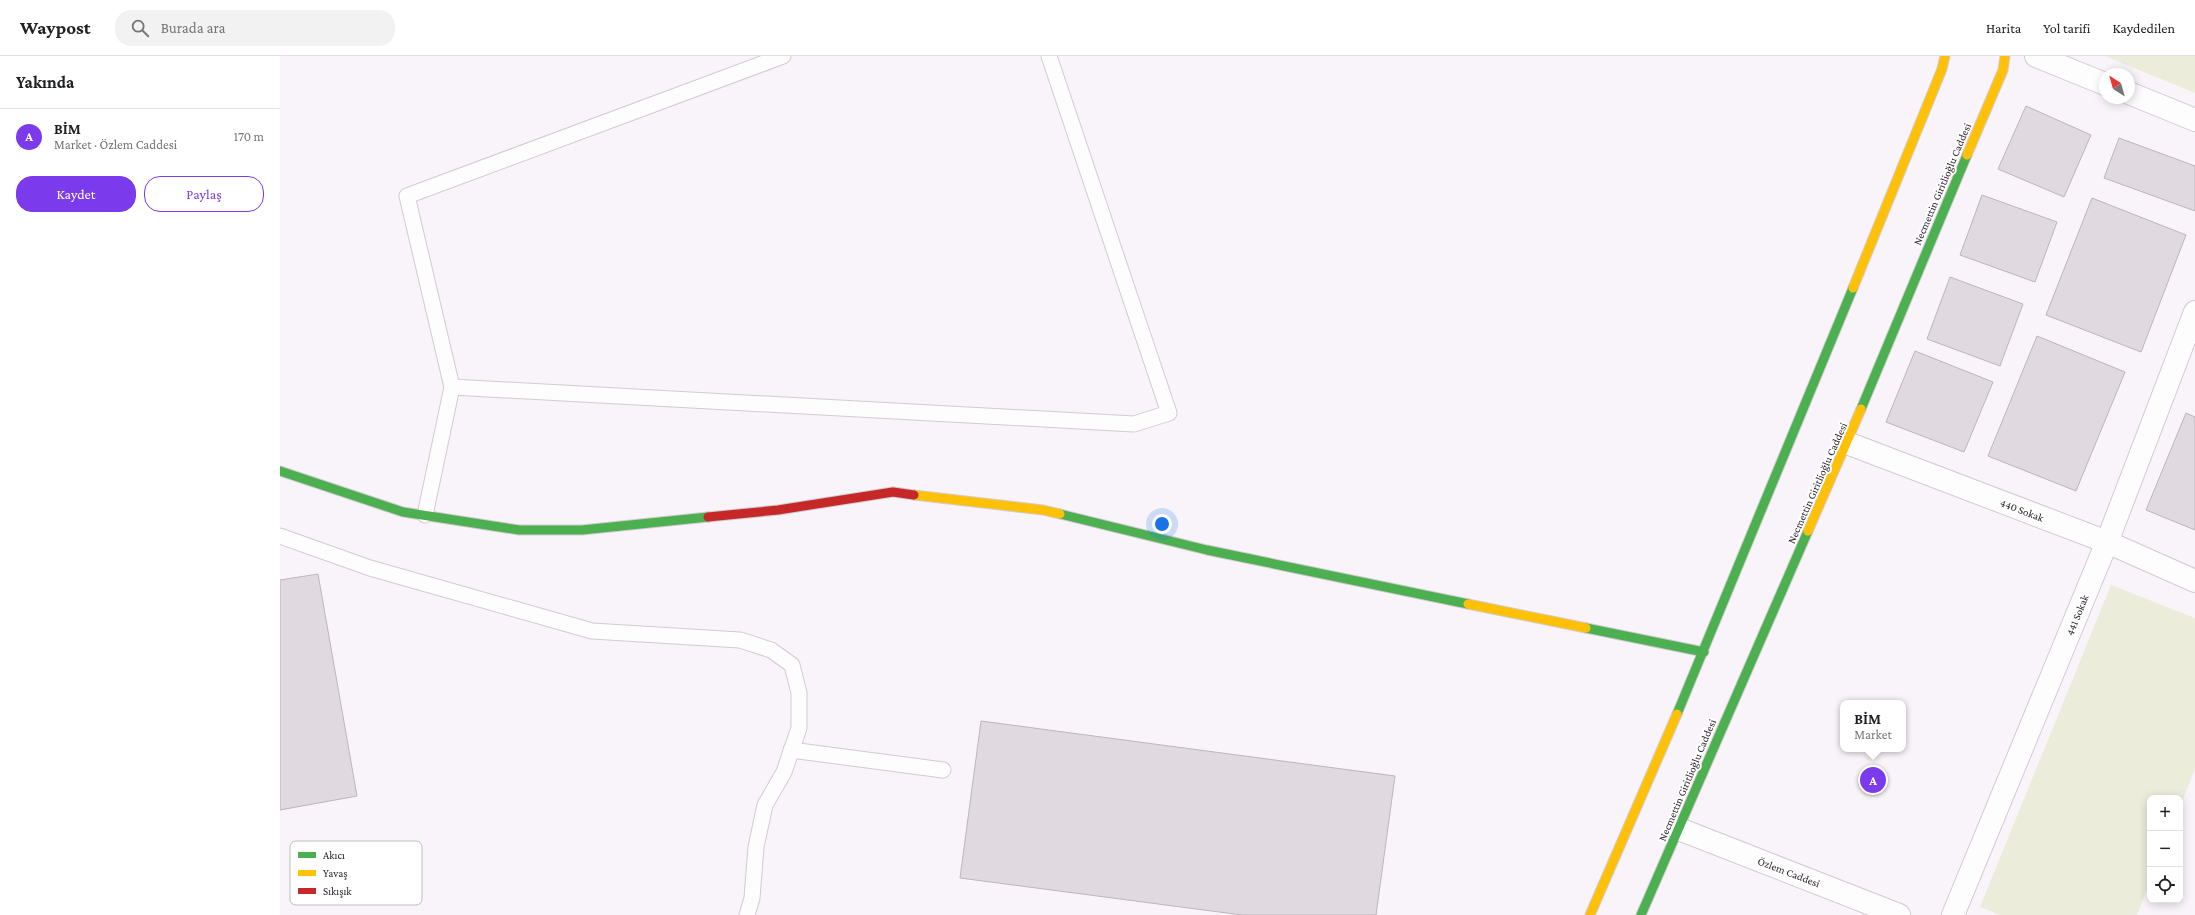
<!DOCTYPE html>
<html lang="tr">
<meta charset="utf-8">
<style>
:root{--surface:#fff;--page:#f2f2f2;--text:#202124;--muted:#757577;--line:#e0e0e0;--accent:#7c3aed}
body{margin:0;font-family:"Crimson Pro",serif;background:var(--page);color:var(--text)}
.controls{position:absolute;right:12px;bottom:12px;display:grid;overflow:hidden;border-radius:8px;box-shadow:0 2px 10px #0003}
.controls button{width:36px;height:36px;display:grid;place-items:center;padding:0;border:0;border-bottom:1px solid var(--line);background:var(--surface);color:var(--text);font:20px sans-serif}
.compass{position:absolute;left:1819px;top:12px;width:36px;height:36px;border-radius:50%;background:var(--surface);box-shadow:0 2px 10px #0003;rotate:323deg}
.you{position:absolute;left:882px;top:468px;width:14px;height:14px;margin:-10px;border:3px solid #fff;border-radius:50%;background:#1a73e8;box-shadow:0 0 0 6px #1a73e833}
.badge{display:grid;place-items:center;width:26px;height:26px;border-radius:50%;background:var(--accent);color:#fff;font-size:13px;font-weight:700}
.pin{position:absolute;translate:-50% -50%;border:2px solid #fff;box-shadow:0 1px 4px #0006}
.popup{position:absolute;left:1560px;top:644px;width:66px;height:52px;box-sizing:border-box;display:grid;place-content:center;border-radius:8px;background:var(--surface);filter:drop-shadow(0 1px 3px #0005);font-size:13px;white-space:nowrap;color:var(--muted)}
.popup b{font-size:15px;color:var(--text)}
.popup::after{content:'';position:absolute;left:50%;top:100%;margin-left:-8px;border:8px solid transparent;border-top-color:var(--surface)}
.list{margin:0;padding:0;list-style:none}
h2{display:flex;justify-content:space-between;align-items:center;height:52px;margin:0;padding:0 16px;font-size:17px}
h2 small{font-size:13px;font-weight:400;color:var(--muted)}
.list li{display:grid;grid-template-columns:26px 1fr auto;gap:12px;align-items:center;box-sizing:border-box;height:56px;padding:0 16px;border-top:1px solid var(--line)}
.list b{display:block;font-size:15px;white-space:nowrap}
.list p{margin:0;font-size:13px;white-space:nowrap;color:var(--muted)}
.list em{font-size:13px;font-style:normal;color:var(--muted)}
.actions{display:flex;gap:8px;padding:12px 16px}
.actions a{flex:1;padding:9px 0;border:1px solid var(--accent);border-radius:16px;text-align:center;font-size:14px;color:var(--accent)}
.actions .main{background:var(--accent);color:#fff}
.icon{flex:none;width:22px;height:22px;fill:none;stroke:currentColor;stroke-width:2;stroke-linecap:round;stroke-linejoin:round}
.map{position:relative;flex:none;width:1915px;height:859px;overflow:hidden}
header{display:flex;align-items:center;gap:24px;box-sizing:border-box;height:56px;padding:0 20px;background:var(--surface);border-bottom:1px solid var(--line)}
header strong{font-size:19px}
nav{display:flex;gap:22px;margin-inline-start:auto;font-size:14px}
.search{width:280px;height:36px;background:var(--page);display:flex;align-items:center;gap:10px;box-sizing:border-box;padding:0 14px;border-radius:16px;color:var(--muted);font-size:15px}
main{display:flex}
aside{flex:1;background:var(--surface)}
.map>svg:first-child{display:block}
.green{fill:#ebecd9}
.building{fill:#e1d9e0;stroke:#bcb5bc}
.lines{fill:none;stroke-linecap:round;stroke-linejoin:round}
.lane-casing{stroke:#d2cbd1;stroke-width:17}
.street-casing{stroke:#d2cbd1;stroke-width:24}
.fast-casing{stroke:#d2cbd1;stroke-width:11}
.slow-casing{stroke:#d2cbd1;stroke-width:11}
.jam-casing{stroke:#d2cbd1;stroke-width:11}
.lane{stroke:#fefdfe;stroke-width:15}
.street{stroke:#fefdfe;stroke-width:22}
.fast{stroke:#4caf50;stroke-width:9}
.slow{stroke:#ffc107;stroke-width:9}
.jam{stroke:#c62828;stroke-width:9}
.labels{text-anchor:middle;stroke-width:4;stroke-linejoin:round;paint-order:stroke}
.street-label{font-size:11px;fill:#2c232b;stroke:#fff}
.key{fill:#fff;stroke:#c0bdbf;stroke-width:1}
.key-label{font-size:11px;fill:#2c232b}
</style>
<header>
<strong>Waypost</strong>
<div class="search"><svg class="icon" aria-label="search" viewBox="0 0 24 24"><circle cx="10" cy="10" r="6"/><path d="M15 15l6 6"/></svg>Burada ara</div>
<nav><a>Harita</a><a>Yol tarifi</a><a>Kaydedilen</a></nav>
</header>
<main>
<aside>
<h2>Yakında<small></small></h2>
<ul class="list">
<li><span class="badge">A</span><div><b>BİM</b><p>Market · Özlem Caddesi</p></div><em>170 m</em></li>
</ul>
<div class="actions"><a class="main">Kaydet</a><a>Paylaş</a></div>
</aside>
<div class="map">
<svg width="1915" height="859" viewBox="0 0 1915 859">
<rect width="100%" height="100%" fill="#f9f4f9"/>
<g class="green">
<polygon points="1825,0 1915,0 1915,37"/>
<polygon points="1831,529 1915,562 1915,713 1900,751 1900,742 1870,742 1870,826 1857,859 1720,859 1700,851"/>
</g>
<g class="building">
<polygon points="1746,50 1811,79 1784,141 1718,113"/>
<polygon points="1839,82 1915,110 1915,155 1824,122"/>
<polygon points="1702,139 1777,166 1755,226 1680,199"/>
<polygon points="1812,142 1906,179 1861,296 1766,259"/>
<polygon points="1670,221 1743,248 1720,310 1647,283"/>
<polygon points="1757,280 1845,316 1796,435 1708,400"/>
<polygon points="1635,295 1713,326 1684,396 1606,366"/>
<polygon points="1906,357 1915,361 1915,474 1866,454"/>
<polygon points="38,518 77,740 0,754 0,524"/>
<polygon points="701,665 1115,720 1096,859 962,859 680,822"/>
</g>
<g class="lines">
<g class="lane-casing">
<g id="lane">
<polyline points="172,331 854,368 889,357 769,0"/>
<polyline points="145,459 172,331 127,140 503,0"/>
<polyline points="0,480 90,512 312,575 460,584 491,594 512,609 519,637 519,672 504,716 485,749 476,791 472,842 467,859"/>
<polyline points="511,694 663,714"/>
</g>
</g>
<g class="street-casing">
<g id="street">
<polyline points="1756,0 1825,28"/>
<polyline points="1849,37 1915,64"/>
<polyline points="1567,387 1827,486 1915,525"/>
<polyline points="1399,773 1619,859"/>
<polyline points="1673,859 1827,486 1915,256"/>
</g>
</g>
<g class="fast-casing">
<g id="fast">
<polyline points="1581,353 1687,99"/>
<polyline points="0,415 123,456 239,474 302,474 428,461"/>
<polyline points="780,458 927,494 1188,548"/>
<polyline points="1306,572 1424,596"/>
<polyline points="1397,658 1573,232"/>
<polyline points="1361,859 1528,475"/>
</g>
</g>
<g class="slow-casing">
<g id="slow">
<polyline points="1687,99 1723,14 1725,0"/>
<polyline points="1573,232 1662,13 1665,0"/>
<polyline points="634,439 763,454 780,458"/>
<polyline points="1528,475 1581,353"/>
<polyline points="1188,548 1306,572"/>
<polyline points="1310,859 1397,658"/>
</g>
</g>
<g class="jam-casing">
<polyline id="jam" points="428,461 498,454 613,436 634,439"/>
</g>
<use href="#lane" class="lane"/>
<use href="#street" class="street"/>
<use href="#fast" class="fast"/>
<use href="#slow" class="slow"/>
<use href="#jam" class="jam"/>
</g>
<g class="labels">
<g class="street-label">
<text transform="translate(1662 128) rotate(-67)" y="4">Necmettin Giritlioğlu Caddesi</text>
<text transform="translate(1537 427) rotate(-66)" y="4">Necmettin Giritlioğlu Caddesi</text>
<text transform="translate(1742 454) rotate(21)" y="4">440 Sokak</text>
<text transform="translate(1797 559) rotate(-68)" y="4">441 Sokak</text>
<text transform="translate(1407 724) rotate(-67)" y="4">Necmettin Giritlioğlu Caddesi</text>
<text transform="translate(1509 816) rotate(21)" y="4">Özlem Caddesi</text>
</g>
</g>
<rect x="10" y="785" width="132" height="64" rx="6" class="key"/>
<rect x="18" y="796" width="18" height="6" fill="#4caf50"/>
<rect x="18" y="814" width="18" height="6" fill="#ffc107"/>
<rect x="18" y="832" width="18" height="6" fill="#c62828"/>
<g class="key-label">
<text x="43" y="803">Akıcı</text>
<text x="43" y="821">Yavaş</text>
<text x="43" y="839">Sıkışık</text>
</g>
</svg>
<div class="controls">
<button>+</button>
<button>−</button>
<button><svg class="icon" aria-label="locate" viewBox="0 0 24 24"><circle cx="12" cy="12" r="6"/><path d="M12 2v4M12 18v4M2 12h4M18 12h4"/></svg></button>
</div>
<svg class="compass" viewBox="-18 -18 36 36"><path d="M0-13l5 13h-10z" fill="#e53935"/><path d="M0 13l5-13h-10z" fill="#757577"/></svg>
<div class="you"></div>
<div class="pin badge" style="left:1593px;top:724px">A</div>
<div class="popup"><b>BİM</b>Market</div>
</div>
</main>
